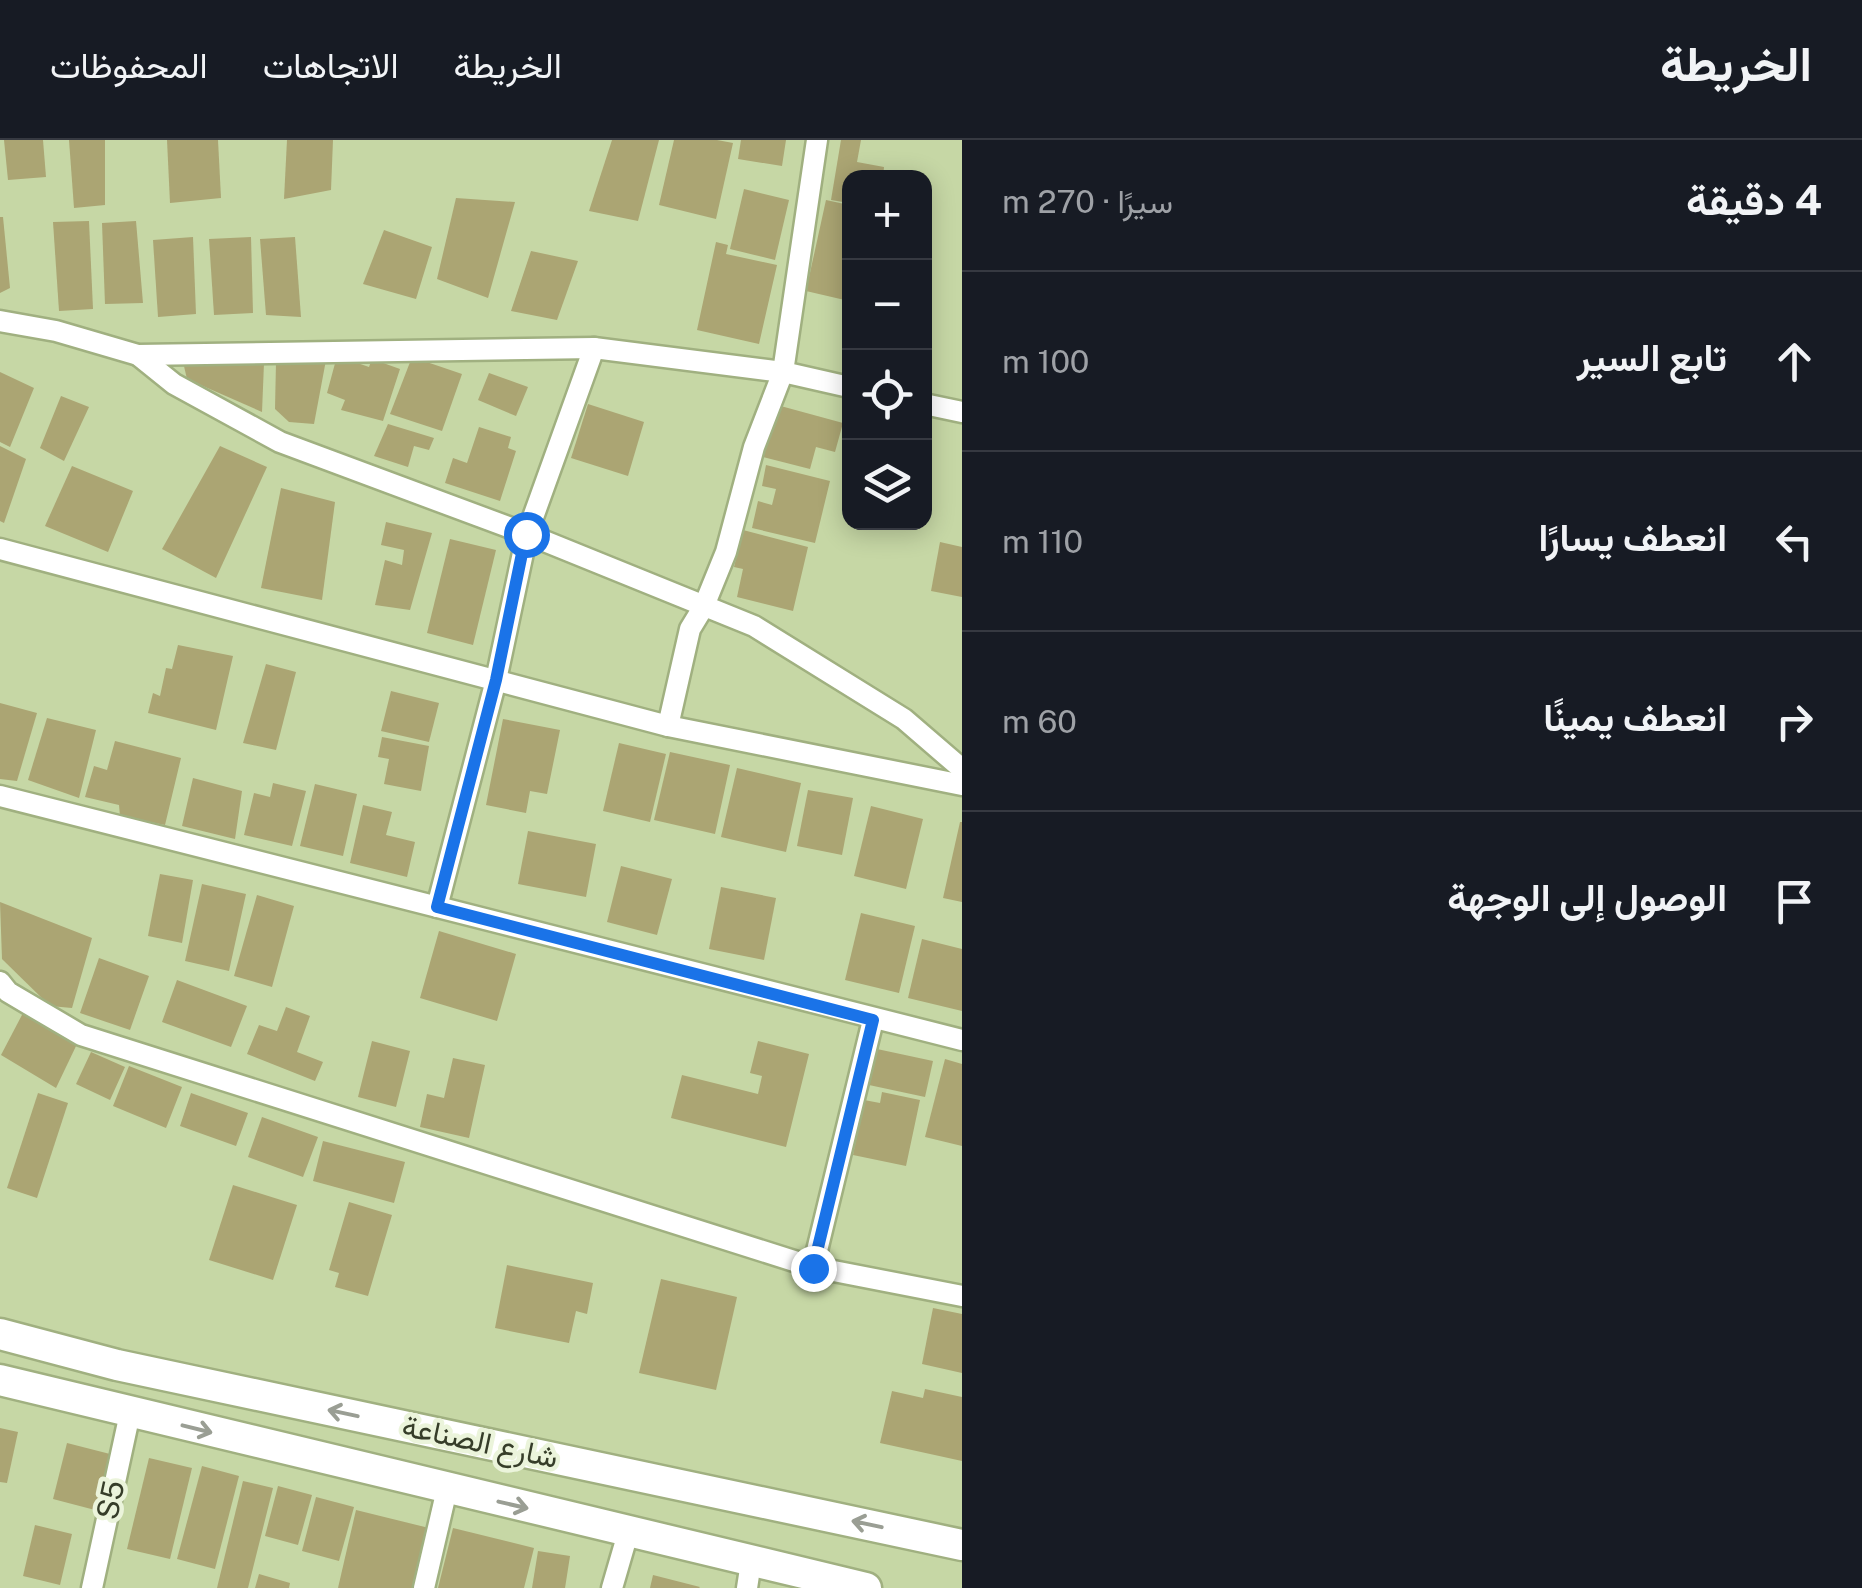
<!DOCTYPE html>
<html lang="ar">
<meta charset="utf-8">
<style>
:root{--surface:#171b24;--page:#20242c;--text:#f1f3f6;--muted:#9ea1a6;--line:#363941}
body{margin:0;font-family:"Public Sans",Vazirmatn,sans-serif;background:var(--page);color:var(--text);direction:rtl}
.controls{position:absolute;right:30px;top:30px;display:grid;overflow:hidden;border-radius:20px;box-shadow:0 5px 25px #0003}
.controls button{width:90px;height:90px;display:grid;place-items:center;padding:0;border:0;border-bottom:2px solid var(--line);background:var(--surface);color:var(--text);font:50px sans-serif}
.stop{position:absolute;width:30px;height:30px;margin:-22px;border:8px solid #1a73e8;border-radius:50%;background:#fff}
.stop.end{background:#1a73e8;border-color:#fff;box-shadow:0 2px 10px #0008}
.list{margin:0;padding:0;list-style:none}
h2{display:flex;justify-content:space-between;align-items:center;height:130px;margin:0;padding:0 40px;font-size:42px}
h2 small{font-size:32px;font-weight:400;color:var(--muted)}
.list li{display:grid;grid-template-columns:65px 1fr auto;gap:30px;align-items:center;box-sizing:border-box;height:180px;padding:0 40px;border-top:2px solid var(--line)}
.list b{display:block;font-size:38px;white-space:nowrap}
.list em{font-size:32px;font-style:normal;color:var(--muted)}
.icon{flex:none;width:55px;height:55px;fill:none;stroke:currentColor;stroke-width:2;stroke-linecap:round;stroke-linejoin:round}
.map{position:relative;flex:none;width:962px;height:1448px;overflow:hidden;direction:ltr}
header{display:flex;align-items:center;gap:60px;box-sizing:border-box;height:140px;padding:0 50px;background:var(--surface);border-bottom:2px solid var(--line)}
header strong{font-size:48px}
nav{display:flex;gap:55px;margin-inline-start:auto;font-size:35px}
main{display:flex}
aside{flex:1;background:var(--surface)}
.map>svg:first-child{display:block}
.building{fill:#aba573}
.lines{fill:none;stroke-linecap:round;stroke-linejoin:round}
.street-casing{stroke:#a0b080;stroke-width:25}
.secondary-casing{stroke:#a0b080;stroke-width:35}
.street{stroke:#fff;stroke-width:20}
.secondary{stroke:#fff;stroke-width:30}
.oneway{stroke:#9a9e94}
.route{stroke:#1a73e8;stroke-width:12}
.labels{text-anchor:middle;stroke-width:9;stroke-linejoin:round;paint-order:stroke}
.street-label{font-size:30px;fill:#363d29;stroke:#ebf4db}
</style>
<header>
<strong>الخريطة</strong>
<nav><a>الخريطة</a><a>الاتجاهات</a><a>المحفوظات</a></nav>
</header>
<main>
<aside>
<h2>4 دقيقة<small>سيرًا · 270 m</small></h2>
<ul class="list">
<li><svg class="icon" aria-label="ahead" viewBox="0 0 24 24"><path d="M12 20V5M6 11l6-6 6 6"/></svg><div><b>تابع السير</b></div><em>100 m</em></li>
<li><svg class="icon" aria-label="left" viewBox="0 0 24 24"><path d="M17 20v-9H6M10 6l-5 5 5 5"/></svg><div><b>انعطف يسارًا</b></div><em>110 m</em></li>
<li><svg class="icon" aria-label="right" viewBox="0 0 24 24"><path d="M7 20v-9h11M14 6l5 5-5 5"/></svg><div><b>انعطف يمينًا</b></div><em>60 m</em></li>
<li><svg class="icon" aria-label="arrive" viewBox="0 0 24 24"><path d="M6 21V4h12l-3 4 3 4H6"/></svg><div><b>الوصول إلى الوجهة</b></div></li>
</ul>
</aside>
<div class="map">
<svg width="962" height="1448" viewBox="0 0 962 1448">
<rect width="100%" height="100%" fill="#c6d7a5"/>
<g class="building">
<polygon points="4,0 43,0 46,37 8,40"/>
<polygon points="69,0 105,0 105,65 74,68"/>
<polygon points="167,0 218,0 221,58 170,63"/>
<polygon points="287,0 333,0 331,50 284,59"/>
<polygon points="612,0 659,0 638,81 589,71"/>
<polygon points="674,0 717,0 733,3 716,79 659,65"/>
<polygon points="741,0 786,0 782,26 738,19"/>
<polygon points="841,0 861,0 857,22 884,27 883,38 849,38 849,63 831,60"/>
<polygon points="744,49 789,60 775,120 730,109"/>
<polygon points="456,58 515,62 488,158 437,139"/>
<polygon points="826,60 849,65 849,161 806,151"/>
<polygon points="0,77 3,77 10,148 0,153"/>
<polygon points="89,81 93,169 59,171 53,82"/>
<polygon points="136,81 143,163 105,164 102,83"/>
<polygon points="384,90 432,107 416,159 363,144"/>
<polygon points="193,97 196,174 158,177 153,100"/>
<polygon points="251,97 253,173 214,175 209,99"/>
<polygon points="295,97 301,177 266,175 260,99"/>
<polygon points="716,102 728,105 726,114 777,125 759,204 697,190"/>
<polygon points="531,111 578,121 557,180 511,171"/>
<polygon points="337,216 369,227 372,219 400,229 383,281 341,270 345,260 327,253"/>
<polygon points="412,217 462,234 442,291 390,274"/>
<polygon points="326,220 314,284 289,282 275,269 276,222"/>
<polygon points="183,222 264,223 262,272 187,239"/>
<polygon points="0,232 34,248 10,307 0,302"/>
<polygon points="489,233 528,247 516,276 478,260"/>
<polygon points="61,256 89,267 64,321 40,308"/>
<polygon points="588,264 644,282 628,336 571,318"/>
<polygon points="777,265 843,283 835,312 816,307 810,329 763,317"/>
<polygon points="388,284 434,298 429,310 414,306 408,327 374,316"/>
<polygon points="479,287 511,297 508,308 516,311 500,361 445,343 453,318 467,323"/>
<polygon points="0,306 26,319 4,383 0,381"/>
<polygon points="220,306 267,327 216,438 162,409"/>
<polygon points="766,325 830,341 815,403 752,388 758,361 772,365 776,349 762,346"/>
<polygon points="72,326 133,351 108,412 45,386"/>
<polygon points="281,348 335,362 322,460 261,448"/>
<polygon points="386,382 432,393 410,470 375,465 385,420 402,425 404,410 381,405"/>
<polygon points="743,390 808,407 793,471 737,457 743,429 734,427"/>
<polygon points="450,399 496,410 473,505 427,493"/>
<polygon points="940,402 962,407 962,457 931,451"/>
<polygon points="178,505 233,516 216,590 148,573 153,553 160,556 166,528 172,529"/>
<polygon points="266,524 296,532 276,610 243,603"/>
<polygon points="391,551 439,563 429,602 381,591"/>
<polygon points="0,563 37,573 17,641 0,639"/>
<polygon points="47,578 96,590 79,658 28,640"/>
<polygon points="503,579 560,590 547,654 530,651 526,673 486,665"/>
<polygon points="382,597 429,606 421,651 384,644 389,619 378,617"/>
<polygon points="115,601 181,618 165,685 120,676 119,665 85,657 94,626 107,630"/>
<polygon points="619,603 666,614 650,682 603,671"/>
<polygon points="670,612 730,625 715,694 654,680"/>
<polygon points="737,628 801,643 786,712 721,697"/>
<polygon points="193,638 242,651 235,699 182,686"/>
<polygon points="273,643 306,651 292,706 244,695 254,653 270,657"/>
<polygon points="315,644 357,654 343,716 300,706"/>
<polygon points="808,650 853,658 842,715 797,706"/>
<polygon points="363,665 392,672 386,695 415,702 407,737 350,723"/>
<polygon points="871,666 923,679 906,749 854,736"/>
<polygon points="960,682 962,682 962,762 943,758"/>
<polygon points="528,691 596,704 586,757 518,744"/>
<polygon points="621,726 672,739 657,795 607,782"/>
<polygon points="160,734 193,740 182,803 148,796"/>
<polygon points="202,744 246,754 229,831 185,821"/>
<polygon points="721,747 776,758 764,820 709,809"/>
<polygon points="257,755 294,766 272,847 234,836"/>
<polygon points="0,762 92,798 72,868 50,866 2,819"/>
<polygon points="861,773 915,786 899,853 845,840"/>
<polygon points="439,791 516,814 497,881 420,858"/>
<polygon points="922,799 962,809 962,871 908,858"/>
<polygon points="99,818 149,836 130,890 80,873"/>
<polygon points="177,840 247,866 231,907 162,882"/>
<polygon points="286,867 310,876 297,912 323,922 315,941 247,914 259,885 277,891"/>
<polygon points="23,873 77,904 56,948 1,915"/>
<polygon points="372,901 410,911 396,967 358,957"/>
<polygon points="758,901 809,914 786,1007 671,978 682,935 758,954 762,936 750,933"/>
<polygon points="877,909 933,921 925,957 869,945"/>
<polygon points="91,912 125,927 110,960 76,944"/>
<polygon points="453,918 485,925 469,998 420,987 427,954 444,958"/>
<polygon points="945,919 962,924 962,1006 925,997"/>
<polygon points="129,926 182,947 166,988 113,966"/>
<polygon points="882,952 920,960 906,1026 853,1015 864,960 880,963"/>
<polygon points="38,953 68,963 37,1058 7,1048"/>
<polygon points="191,953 248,973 236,1006 180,986"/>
<polygon points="262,977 318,997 303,1037 248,1017"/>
<polygon points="323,1001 405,1022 394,1063 313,1041"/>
<polygon points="233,1045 297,1065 273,1140 209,1120"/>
<polygon points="349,1062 392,1075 368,1156 335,1147 339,1133 329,1130"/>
<polygon points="507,1125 593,1143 587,1174 576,1171 569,1203 495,1188"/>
<polygon points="661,1139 737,1157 716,1250 639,1233"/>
<polygon points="933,1168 962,1174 962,1233 922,1224"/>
<polygon points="925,1249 962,1257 962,1321 880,1303 892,1251 923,1258"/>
<polygon points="0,1288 18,1292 7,1343 0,1342"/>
<polygon points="67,1303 110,1314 95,1370 53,1359"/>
<polygon points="149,1318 192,1328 170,1419 127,1409"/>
<polygon points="202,1326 239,1336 215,1429 177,1419"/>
<polygon points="243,1341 273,1348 248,1448 217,1448"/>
<polygon points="278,1346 312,1355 298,1405 265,1396"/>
<polygon points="316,1357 354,1367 339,1421 302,1411"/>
<polygon points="356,1370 429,1388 414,1448 338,1448"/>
<polygon points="35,1385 72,1394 60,1445 23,1436"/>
<polygon points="453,1388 534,1408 524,1448 438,1448"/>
<polygon points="538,1411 570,1416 565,1448 532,1448"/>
<polygon points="259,1434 290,1443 289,1448 255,1448"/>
<polygon points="653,1435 700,1447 699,1448 650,1448"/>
</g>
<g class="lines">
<g class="street-casing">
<g id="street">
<polyline points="0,181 56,191 138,215 594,208 783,232 849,247"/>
<polyline points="138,215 174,244 280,302 527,394 754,486 904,579 962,629"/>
<polyline points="924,264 962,272"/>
<polyline points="0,409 668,586 962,645"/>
<polyline points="668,586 690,489 704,466 726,412 754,307 783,232 817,0"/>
<polyline points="0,656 962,900"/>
<polyline points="437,767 496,540 527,394 594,208"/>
<polyline points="0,842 8,852 81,895 813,1127 962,1156"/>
<polyline points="813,1127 873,880"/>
<polyline points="92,1448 130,1273"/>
<polyline points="424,1448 447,1349"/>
<polyline points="612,1448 628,1393"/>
<polyline points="747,1448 751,1422"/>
</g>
</g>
<g class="secondary-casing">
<g id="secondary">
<polyline points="0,1194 117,1225 962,1405"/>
<polyline points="0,1240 866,1448"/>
</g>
</g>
<use href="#street" class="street"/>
<use href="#secondary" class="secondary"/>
</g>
<defs><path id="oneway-shaft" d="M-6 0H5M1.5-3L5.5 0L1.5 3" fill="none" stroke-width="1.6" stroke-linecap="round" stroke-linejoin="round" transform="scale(2.5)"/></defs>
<g class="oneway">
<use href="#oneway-shaft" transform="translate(343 1273) rotate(-168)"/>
<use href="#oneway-shaft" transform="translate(197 1289) rotate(14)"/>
<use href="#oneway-shaft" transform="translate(513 1365) rotate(13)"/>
<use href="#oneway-shaft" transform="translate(867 1384) rotate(-168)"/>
</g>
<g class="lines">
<polyline class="route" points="526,394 496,540 437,767 873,880 813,1128"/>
</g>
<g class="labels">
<g class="street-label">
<text transform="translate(480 1302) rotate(12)" y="10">شارع الصناعة</text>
<text transform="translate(111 1360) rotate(-78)" y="10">S5</text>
</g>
</g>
</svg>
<div class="controls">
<button>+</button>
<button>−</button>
<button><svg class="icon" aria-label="locate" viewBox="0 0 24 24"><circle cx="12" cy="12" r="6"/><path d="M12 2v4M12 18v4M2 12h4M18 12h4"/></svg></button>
<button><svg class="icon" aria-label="layers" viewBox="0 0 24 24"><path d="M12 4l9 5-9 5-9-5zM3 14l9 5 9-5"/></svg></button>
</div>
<div class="stop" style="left:526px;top:394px"></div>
<div class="stop end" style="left:813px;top:1128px"></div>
</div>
</main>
